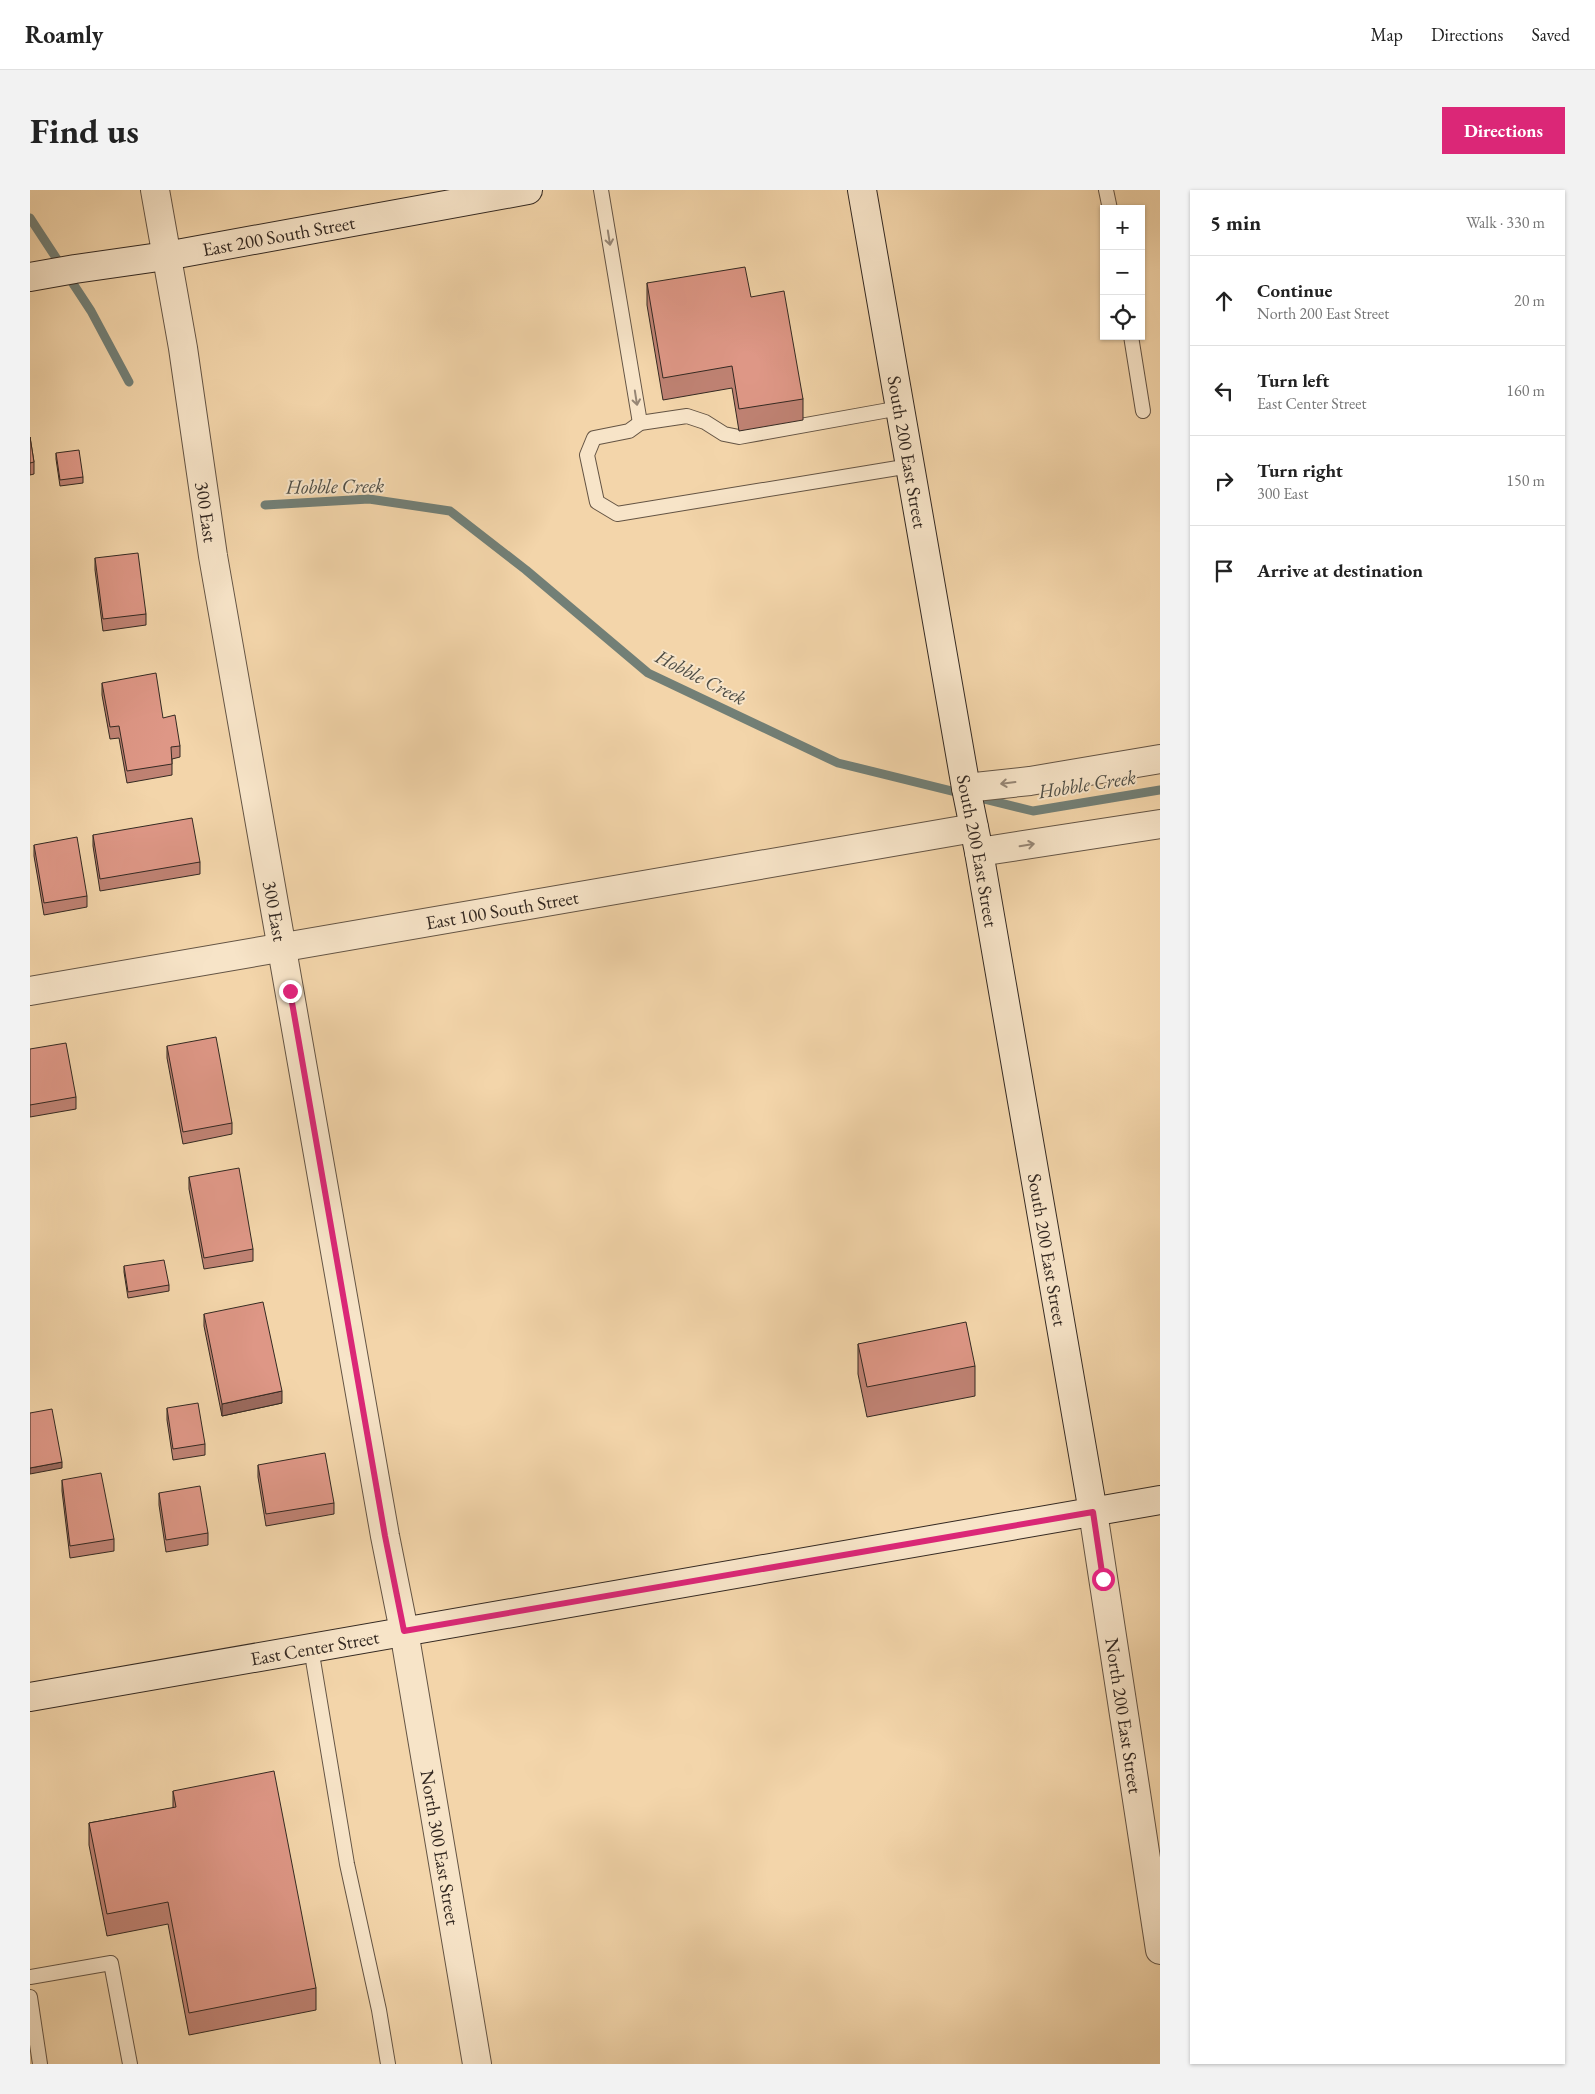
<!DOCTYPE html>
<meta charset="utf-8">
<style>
:root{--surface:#fff;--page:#f2f2f2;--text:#222;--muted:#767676;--line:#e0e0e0;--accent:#db2777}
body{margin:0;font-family:"EB Garamond",serif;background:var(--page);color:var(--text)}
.controls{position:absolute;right:15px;top:15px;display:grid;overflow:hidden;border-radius:0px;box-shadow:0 1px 4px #0004}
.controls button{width:45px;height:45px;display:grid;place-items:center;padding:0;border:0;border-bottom:1px solid var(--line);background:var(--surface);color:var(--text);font:25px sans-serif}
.stop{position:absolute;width:15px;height:15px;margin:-11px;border:4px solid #db2777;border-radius:50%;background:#fff}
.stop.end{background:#db2777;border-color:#fff;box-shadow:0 1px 5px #0008}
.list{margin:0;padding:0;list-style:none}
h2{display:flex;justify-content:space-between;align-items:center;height:65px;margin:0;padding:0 20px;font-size:21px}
h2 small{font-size:16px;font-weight:400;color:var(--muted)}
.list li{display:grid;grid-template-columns:32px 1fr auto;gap:15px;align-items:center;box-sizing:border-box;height:90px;padding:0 20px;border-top:1px solid var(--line)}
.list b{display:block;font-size:19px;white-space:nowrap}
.list p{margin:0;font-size:16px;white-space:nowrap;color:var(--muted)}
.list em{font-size:16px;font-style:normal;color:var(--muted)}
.icon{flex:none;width:28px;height:28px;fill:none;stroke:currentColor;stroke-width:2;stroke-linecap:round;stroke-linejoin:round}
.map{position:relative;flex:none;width:1130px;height:1874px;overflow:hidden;border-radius:0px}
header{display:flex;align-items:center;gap:30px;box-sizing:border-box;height:70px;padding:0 25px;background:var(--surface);border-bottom:1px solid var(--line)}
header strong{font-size:24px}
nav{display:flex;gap:28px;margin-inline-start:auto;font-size:18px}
.intro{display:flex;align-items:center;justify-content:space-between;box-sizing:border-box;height:120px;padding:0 30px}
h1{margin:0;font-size:35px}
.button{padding:12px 22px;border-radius:0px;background:var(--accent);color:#fff;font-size:18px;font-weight:700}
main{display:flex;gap:30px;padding:0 30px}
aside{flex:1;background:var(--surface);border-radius:0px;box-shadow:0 1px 4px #0004}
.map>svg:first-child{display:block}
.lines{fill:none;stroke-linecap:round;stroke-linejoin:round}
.stream{stroke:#727f76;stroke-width:9}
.lane-casing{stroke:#645444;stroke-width:16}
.street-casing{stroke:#645444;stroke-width:30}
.secondary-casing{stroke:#342922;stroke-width:30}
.lane{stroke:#f7e4c8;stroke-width:14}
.street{stroke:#f7e4c8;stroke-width:28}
.secondary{stroke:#f7e4c8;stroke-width:28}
.wall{fill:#bf8273;stroke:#342922}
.shaded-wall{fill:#9b6a5e;stroke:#342922}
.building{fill:#de9786;stroke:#342922}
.oneway{stroke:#968675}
.route{stroke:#db2777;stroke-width:6}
.labels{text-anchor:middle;stroke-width:4;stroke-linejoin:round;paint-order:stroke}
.street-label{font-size:19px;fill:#342922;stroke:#f7e4c8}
.water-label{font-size:20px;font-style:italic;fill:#4e4d45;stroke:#f7e4c8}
</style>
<header>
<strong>Roamly</strong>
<nav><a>Map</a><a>Directions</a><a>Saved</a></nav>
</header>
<div class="intro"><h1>Find us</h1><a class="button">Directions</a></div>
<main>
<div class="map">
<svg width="1130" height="1874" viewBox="0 0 1130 1874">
<rect width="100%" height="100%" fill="#f3d5aa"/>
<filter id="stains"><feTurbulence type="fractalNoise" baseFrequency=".004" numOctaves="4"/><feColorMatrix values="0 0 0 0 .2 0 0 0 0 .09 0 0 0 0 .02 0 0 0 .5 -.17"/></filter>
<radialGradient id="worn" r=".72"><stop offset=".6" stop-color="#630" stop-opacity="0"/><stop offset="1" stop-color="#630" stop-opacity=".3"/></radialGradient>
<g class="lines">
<g class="stream">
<polyline points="0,28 61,121 99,192"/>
<polyline points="235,315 339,309 420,321 496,380 618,483 808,573 1003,621 1130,600"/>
</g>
<g class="lane-casing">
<g id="lane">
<polyline points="571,0 610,233"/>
<polyline points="1076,0 1080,19"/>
<polyline points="1101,146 1113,221"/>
<polyline points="870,218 709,247 694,244 675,232 657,226 610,233 599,241 564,248 557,265 567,312 587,324 880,276"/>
<polyline points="281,1458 317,1674 349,1820 358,1874"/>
<polyline points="0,1787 81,1773 100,1874"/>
<polyline points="0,1807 10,1874"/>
</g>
</g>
<g class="street-casing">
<g id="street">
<path id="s1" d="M125,0L153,158L183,366L355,1346L374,1441L447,1874"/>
<polyline points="936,598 1000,591 1130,569"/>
<polyline points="949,662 1130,634"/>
<path id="s2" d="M0,801L944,638"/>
<path id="s3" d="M1063,1322L1130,1760"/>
</g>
</g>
<g class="secondary-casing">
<g id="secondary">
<path id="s4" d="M832,0L936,598L949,662L1063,1322"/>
<path id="s5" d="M0,87L45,79L136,66L498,0"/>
<path id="s6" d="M0,1507L1130,1310"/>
</g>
</g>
<use href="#lane" class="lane"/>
<use href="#street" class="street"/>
<use href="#secondary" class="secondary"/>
</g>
<g class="wall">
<polygon points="617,93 721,107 773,209 773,230 709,241 702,198 633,210 617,115"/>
<polygon points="0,247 4,272 4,284 0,285"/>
<polygon points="26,263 53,287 53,293 30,296 26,269"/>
<polygon points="65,368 116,424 116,435 73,441 65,380"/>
<polygon points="72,493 133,528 150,556 150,567 142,569 142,585 97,593 89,548 80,549 72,505"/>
<polygon points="63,645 170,672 170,684 70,701 63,656"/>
<polygon points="4,655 57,706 57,717 14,725 4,666"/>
<polygon points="137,856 202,933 202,944 153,954 137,868"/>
<polygon points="0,859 46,907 46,919 0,927"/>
<polygon points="159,987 223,1059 223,1071 174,1079 159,999"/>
<polygon points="94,1076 139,1095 139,1101 98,1108 94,1082"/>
<polygon points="174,1124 252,1213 192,1226 174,1136"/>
<polygon points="828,1154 945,1176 945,1206 837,1227 828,1184"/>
<polygon points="137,1218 175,1254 175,1265 143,1270 137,1230"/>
<polygon points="228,1275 304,1313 304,1324 236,1336 228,1287"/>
<polygon points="32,1290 84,1349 84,1361 40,1368 32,1301"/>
<polygon points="129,1303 178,1343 178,1355 136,1362 129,1315"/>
<polygon points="143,1601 286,1798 286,1820 159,1845 138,1734 77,1746 59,1655 59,1633 143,1618"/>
</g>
<g class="shaded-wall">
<polygon points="252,1201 252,1213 192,1226 192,1214"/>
<polygon points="32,1272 32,1278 0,1284 0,1278"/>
</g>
<g class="building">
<polygon points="715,77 721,107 754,101 773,209 709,219 702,176 633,188 617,93"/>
<polygon points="0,247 4,272 0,273"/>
<polygon points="49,260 53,287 30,290 26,263"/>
<polygon points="108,363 116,424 73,429 65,368"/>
<polygon points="126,483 133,528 145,525 150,556 141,557 142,574 97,581 89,536 80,537 72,493"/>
<polygon points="162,628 170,672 70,689 63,645"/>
<polygon points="47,647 57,706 14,713 4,655"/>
<polygon points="186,847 202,933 153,942 137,856"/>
<polygon points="36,853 46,907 0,915 0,859"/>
<polygon points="209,978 223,1059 174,1068 159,987"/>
<polygon points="134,1070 139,1095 98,1102 94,1076"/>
<polygon points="233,1112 252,1201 192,1214 174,1124"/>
<polygon points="936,1132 945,1176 837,1197 828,1154"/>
<polygon points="168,1213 175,1254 143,1259 137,1218"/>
<polygon points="22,1219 32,1272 0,1278 0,1223"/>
<polygon points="295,1263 304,1313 236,1324 228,1275"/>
<polygon points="71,1283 84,1349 40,1356 32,1290"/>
<polygon points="170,1296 178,1343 136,1350 129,1303"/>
<polygon points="244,1581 286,1798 159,1823 138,1712 77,1724 59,1633 146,1617 143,1601"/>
</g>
<defs><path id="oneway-shaft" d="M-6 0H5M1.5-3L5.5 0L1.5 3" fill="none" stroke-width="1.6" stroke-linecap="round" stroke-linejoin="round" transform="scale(1.25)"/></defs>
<g class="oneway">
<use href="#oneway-shaft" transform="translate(579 48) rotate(81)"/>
<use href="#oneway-shaft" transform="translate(606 208) rotate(81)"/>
<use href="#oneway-shaft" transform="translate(978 593) rotate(173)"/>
<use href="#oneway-shaft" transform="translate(997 655) rotate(-9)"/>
</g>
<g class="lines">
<polyline class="route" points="260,801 355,1346 374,1441 1063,1322 1073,1389"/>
</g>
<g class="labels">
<g class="street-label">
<text dy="7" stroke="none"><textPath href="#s5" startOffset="252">East 200 South Street</textPath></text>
<text dy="7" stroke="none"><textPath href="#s4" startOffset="266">South 200 East Street</textPath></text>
<text dy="7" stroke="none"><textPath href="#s1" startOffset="326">300 East</textPath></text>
<text dy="7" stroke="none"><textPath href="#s4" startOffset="671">South 200 East Street</textPath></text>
<text dy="7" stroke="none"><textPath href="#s2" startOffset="479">East 100 South Street</textPath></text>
<text dy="7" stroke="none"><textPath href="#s1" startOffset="731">300 East</textPath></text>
<text dy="7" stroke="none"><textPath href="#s4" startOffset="1076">South 200 East Street</textPath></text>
<text dy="7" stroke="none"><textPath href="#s6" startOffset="289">East Center Street</textPath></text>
<text dy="7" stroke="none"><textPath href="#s3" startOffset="206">North 200 East Street</textPath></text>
<text dy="7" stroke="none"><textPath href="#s1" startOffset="1682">North 300 East Street</textPath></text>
</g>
<g class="water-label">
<text transform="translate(305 296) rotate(-1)" y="7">Hobble Creek</text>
<text transform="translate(671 487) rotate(27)" y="7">Hobble Creek</text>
<text transform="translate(1057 594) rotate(-9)" y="7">Hobble Creek</text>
</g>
</g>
<rect width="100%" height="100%" filter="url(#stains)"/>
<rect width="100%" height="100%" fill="url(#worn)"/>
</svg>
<div class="controls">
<button>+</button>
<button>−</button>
<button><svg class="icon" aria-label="locate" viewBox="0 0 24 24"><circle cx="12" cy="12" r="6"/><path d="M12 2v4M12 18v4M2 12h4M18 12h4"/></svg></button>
</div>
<div class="stop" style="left:1073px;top:1389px"></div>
<div class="stop end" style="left:260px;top:801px"></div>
</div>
<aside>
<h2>5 min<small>Walk · 330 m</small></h2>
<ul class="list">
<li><svg class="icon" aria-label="ahead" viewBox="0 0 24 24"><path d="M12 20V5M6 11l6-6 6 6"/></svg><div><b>Continue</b><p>North 200 East Street</p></div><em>20 m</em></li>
<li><svg class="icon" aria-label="left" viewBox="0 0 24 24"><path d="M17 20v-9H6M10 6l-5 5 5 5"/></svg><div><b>Turn left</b><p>East Center Street</p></div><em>160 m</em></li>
<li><svg class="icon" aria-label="right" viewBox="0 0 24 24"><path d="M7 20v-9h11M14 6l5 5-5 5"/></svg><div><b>Turn right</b><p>300 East</p></div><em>150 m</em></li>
<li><svg class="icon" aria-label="arrive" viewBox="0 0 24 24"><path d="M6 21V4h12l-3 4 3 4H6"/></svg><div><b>Arrive at destination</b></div></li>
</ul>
</aside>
</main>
